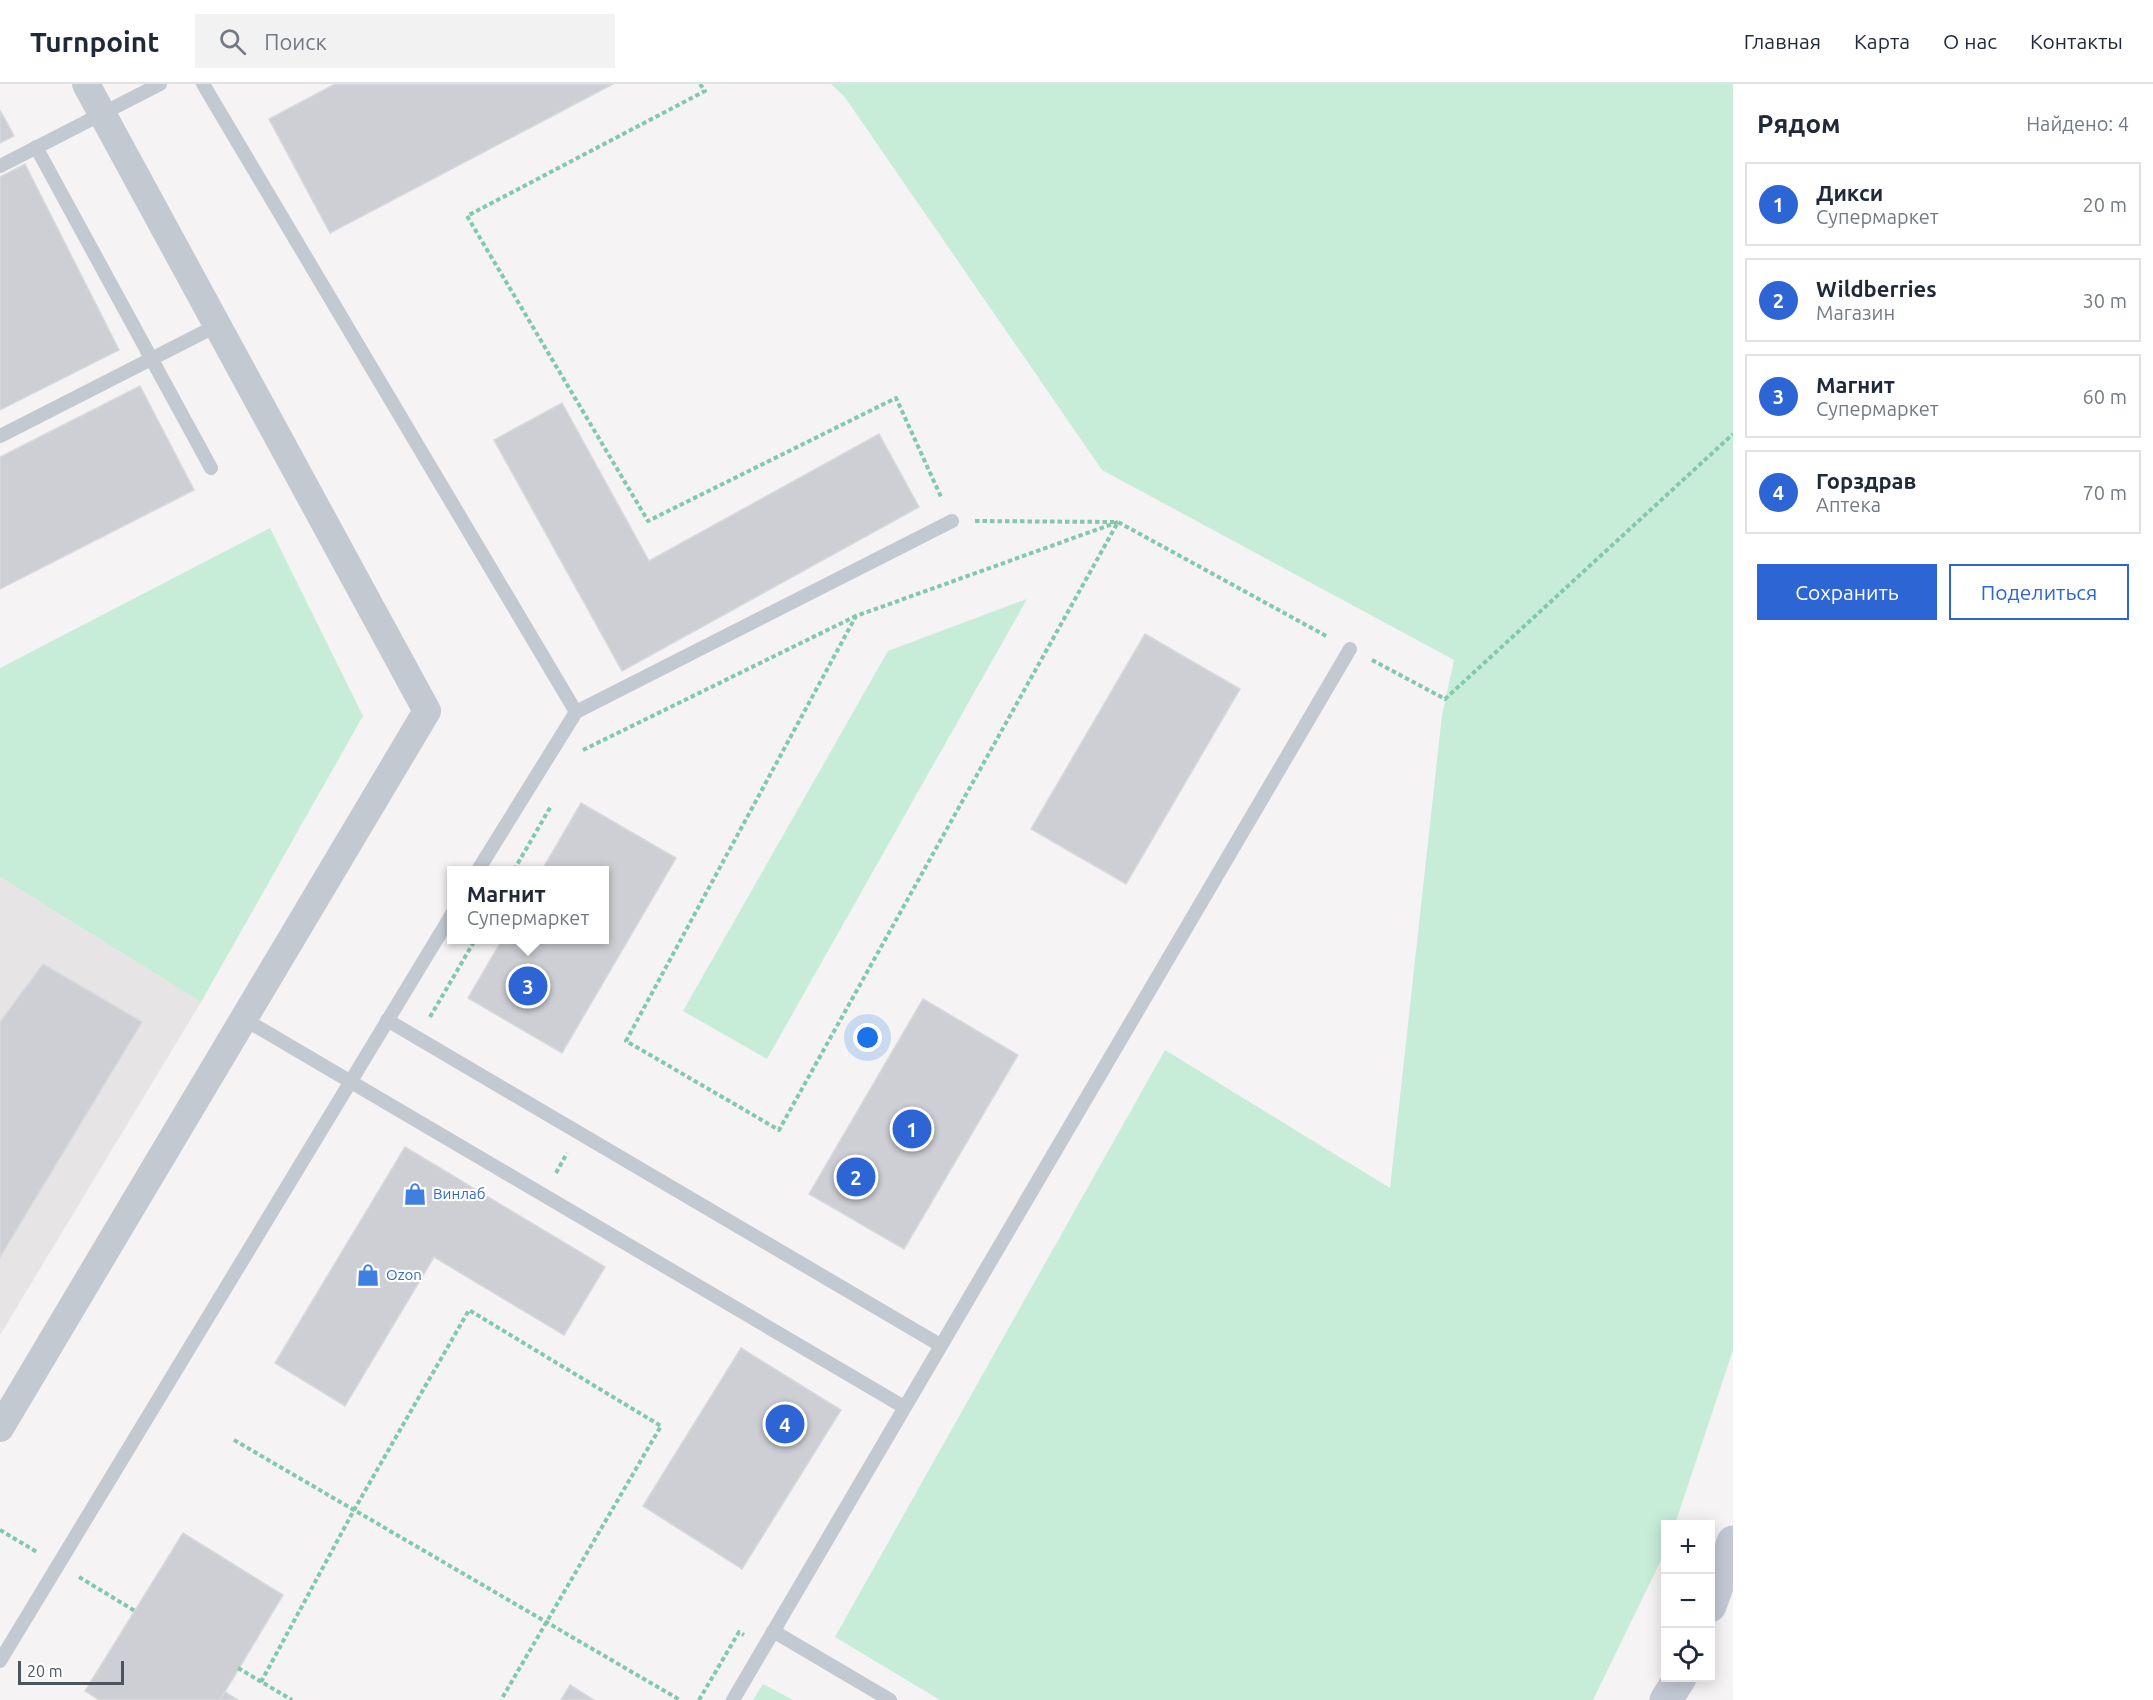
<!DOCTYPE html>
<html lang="ru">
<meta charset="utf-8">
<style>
:root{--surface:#fff;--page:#f2f2f3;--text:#1f2937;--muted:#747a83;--line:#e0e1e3;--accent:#2d65d5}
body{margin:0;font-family:Ubuntu,sans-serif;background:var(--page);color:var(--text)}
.controls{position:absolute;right:18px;bottom:18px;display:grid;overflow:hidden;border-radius:0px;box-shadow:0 3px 15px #0003}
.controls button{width:54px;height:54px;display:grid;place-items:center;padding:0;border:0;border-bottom:2px solid var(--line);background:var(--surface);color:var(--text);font:30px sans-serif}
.scale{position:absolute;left:18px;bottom:15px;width:106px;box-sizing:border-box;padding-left:6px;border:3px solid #4c545f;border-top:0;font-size:16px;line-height:21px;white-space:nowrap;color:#4c545f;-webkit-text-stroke:4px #fff;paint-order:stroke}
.you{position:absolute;left:868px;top:954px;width:21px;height:21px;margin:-15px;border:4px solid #fff;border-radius:50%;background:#1a73e8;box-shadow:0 0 0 9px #1a73e833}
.badge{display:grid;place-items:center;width:39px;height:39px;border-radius:50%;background:var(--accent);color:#fff;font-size:20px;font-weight:700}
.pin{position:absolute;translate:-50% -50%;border:3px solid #fff;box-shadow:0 2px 6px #0006}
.popup{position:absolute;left:447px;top:782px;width:162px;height:78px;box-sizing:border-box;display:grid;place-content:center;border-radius:0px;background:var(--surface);filter:drop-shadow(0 2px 4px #0005);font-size:20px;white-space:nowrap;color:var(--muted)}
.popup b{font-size:22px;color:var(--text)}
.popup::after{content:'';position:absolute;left:50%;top:100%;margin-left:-12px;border:12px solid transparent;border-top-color:var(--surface)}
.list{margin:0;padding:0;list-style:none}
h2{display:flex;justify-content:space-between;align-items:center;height:78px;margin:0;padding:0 24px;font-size:26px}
h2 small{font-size:20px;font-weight:400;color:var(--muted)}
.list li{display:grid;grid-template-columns:39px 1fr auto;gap:18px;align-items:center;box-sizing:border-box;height:84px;margin:0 12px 12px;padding:0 12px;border:2px solid var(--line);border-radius:0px}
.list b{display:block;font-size:22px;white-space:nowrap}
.list p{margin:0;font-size:20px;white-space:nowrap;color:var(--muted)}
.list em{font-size:20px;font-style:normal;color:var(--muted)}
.actions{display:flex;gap:12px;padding:18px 24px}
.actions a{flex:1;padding:14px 0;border:2px solid var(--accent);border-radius:0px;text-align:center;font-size:21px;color:var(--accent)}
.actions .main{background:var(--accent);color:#fff}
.icon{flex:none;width:33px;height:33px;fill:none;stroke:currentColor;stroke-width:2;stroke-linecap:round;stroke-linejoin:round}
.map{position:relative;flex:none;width:1733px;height:1616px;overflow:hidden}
header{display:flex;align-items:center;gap:36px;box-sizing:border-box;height:84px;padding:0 30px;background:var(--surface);border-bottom:2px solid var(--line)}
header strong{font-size:28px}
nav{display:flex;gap:33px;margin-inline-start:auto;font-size:21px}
.search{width:420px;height:54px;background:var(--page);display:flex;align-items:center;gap:15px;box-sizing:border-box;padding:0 21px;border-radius:0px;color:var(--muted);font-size:22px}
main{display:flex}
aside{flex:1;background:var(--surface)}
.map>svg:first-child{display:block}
.education{fill:#e6e4e4}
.green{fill:#c7edd9}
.building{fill:#cdcfd4;stroke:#d7d9dd;stroke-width:1.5}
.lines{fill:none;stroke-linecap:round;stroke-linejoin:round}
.path{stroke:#82c8ad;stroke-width:4;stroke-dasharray:4.5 3;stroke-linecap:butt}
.service{stroke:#c2c9d0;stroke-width:14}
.minor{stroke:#c2c9d0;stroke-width:28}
.secondary{stroke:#c3c9d4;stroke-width:33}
.labels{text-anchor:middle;stroke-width:4.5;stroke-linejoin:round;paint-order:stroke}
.shop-label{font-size:15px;fill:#366cbe;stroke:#fff;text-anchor:start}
</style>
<header>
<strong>Turnpoint</strong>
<div class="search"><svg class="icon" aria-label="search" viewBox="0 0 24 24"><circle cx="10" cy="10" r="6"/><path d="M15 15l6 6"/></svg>Поиск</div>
<nav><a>Главная</a><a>Карта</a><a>О нас</a><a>Контакты</a></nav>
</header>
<main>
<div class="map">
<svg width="1733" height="1616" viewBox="0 0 1733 1616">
<rect width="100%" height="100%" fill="#f5f3f3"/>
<polygon class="education" points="0,793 201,918 0,1251"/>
<g class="green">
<polygon points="831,0 1733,0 1733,1266 1675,1440 1666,1440 1665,1468 1593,1616 940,1616 835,1553 1165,966 1390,1104 1442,631 1454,576 1102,386 844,12"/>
<polygon points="270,444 363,632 201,918 0,793 0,584"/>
<polygon points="1027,515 767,975 683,927 888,567"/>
<polygon points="763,1600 793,1616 753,1616"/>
</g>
<g class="building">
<polygon points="335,0 613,0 330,149 269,35"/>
<polygon points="0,26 14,52 0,59"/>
<polygon points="25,80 119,266 0,326 0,93"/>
<polygon points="140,302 194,406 0,505 0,373"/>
<polygon points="562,319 649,477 879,350 919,423 622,587 494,356"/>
<polygon points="1145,550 1240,605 1126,800 1031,745"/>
<polygon points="581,719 676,774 562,969 468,914 502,856 604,856 604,786 542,786"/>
<polygon points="43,880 142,938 0,1173 0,938"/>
<polygon points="923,915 1018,971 904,1165 809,1110"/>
<polygon points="405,1063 605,1183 564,1251 434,1173 345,1322 275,1279"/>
<polygon points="741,1264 841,1326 742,1485 643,1422"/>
<polygon points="183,1449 283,1511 220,1616 99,1616 85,1607"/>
<polygon points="570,1601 594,1616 561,1616"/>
<polygon points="225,1608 238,1616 220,1616"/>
</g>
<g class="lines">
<g class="path">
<polyline points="700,0 705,7 467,132 648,437 896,314 942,415"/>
<polyline points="975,437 1114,438"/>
<polyline points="1118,438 856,532 626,957 779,1046 1118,438 1328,553"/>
<polyline points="1372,576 1445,615 1733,350"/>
<polyline points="583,666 856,532"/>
<polyline points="514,786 551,722"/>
<polyline points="430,933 475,856"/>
<polyline points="556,1089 567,1069"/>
<polyline points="234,1356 680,1616"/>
<polyline points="0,1446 37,1468"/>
<polyline points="79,1493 135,1527"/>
<polyline points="238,1584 292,1616"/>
<polyline points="261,1598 354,1426 469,1226 661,1342 501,1616"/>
<polyline points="699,1616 739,1548 744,1551"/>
</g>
<g class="service">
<polyline points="203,0 576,628"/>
<polyline points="36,63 211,384"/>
<polyline points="0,82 160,0"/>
<polyline points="0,352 216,242"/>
<polyline points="478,786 576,628 952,437"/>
<polyline points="244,935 904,1323"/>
<polyline points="387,936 940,1261"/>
<polyline points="773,1547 890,1616"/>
<polyline points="0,1577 452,830"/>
<polyline points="733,1616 1350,565"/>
</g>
<polyline class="minor" points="0,1344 427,627 86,0"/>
<g class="secondary">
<polyline points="1710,1522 1733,1458"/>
<polyline points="1666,1616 1680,1594"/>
</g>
</g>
<defs>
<g id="shop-bare" transform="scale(1.8)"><path d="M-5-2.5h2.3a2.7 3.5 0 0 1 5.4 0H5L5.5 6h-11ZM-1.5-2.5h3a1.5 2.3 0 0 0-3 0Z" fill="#3f7fe0" stroke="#fff" stroke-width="2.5" paint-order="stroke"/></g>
</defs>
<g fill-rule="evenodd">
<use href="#shop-bare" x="415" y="1110"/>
<use href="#shop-bare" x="368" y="1191"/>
</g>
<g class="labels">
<g class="shop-label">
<text x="433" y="1115">Винлаб</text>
<text x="386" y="1196">Ozon</text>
</g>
</g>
</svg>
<div class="controls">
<button>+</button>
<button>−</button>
<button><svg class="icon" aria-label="locate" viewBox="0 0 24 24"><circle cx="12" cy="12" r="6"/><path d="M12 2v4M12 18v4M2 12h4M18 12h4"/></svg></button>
</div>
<div class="scale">20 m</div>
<div class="you"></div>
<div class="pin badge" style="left:912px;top:1045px">1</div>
<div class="pin badge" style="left:856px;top:1093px">2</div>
<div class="pin badge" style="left:528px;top:902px">3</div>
<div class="popup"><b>Магнит</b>Супермаркет</div>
<div class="pin badge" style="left:785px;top:1340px">4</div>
</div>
<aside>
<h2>Рядом<small>Найдено: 4</small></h2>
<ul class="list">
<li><span class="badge">1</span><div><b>Дикси</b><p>Супермаркет</p></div><em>20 m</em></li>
<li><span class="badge">2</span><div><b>Wildberries</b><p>Магазин</p></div><em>30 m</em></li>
<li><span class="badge">3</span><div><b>Магнит</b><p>Супермаркет</p></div><em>60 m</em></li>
<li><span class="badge">4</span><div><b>Горздрав</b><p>Аптека</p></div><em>70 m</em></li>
</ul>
<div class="actions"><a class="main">Сохранить</a><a>Поделиться</a></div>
</aside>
</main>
